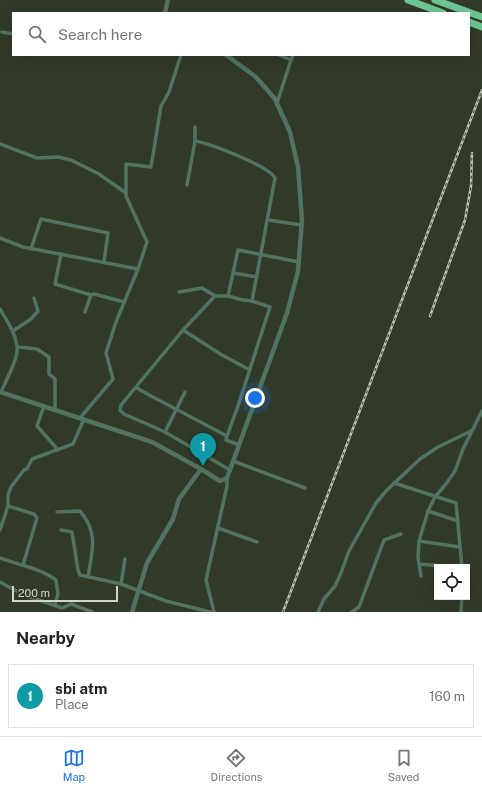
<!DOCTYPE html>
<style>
:root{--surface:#fff;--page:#f2f2f2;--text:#222;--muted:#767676;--line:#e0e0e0;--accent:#1a73e8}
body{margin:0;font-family:"Public Sans",sans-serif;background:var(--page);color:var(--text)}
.controls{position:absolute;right:12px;bottom:12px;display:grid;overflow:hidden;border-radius:0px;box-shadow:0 4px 16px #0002}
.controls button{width:36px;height:36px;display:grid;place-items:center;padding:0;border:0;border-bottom:1px solid var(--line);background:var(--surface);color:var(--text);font:20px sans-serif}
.scale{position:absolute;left:12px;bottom:10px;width:106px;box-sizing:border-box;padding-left:4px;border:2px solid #d0d6cb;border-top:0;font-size:11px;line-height:14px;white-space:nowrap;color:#d0d6cb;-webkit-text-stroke:3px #313928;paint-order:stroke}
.you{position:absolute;left:255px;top:398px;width:14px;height:14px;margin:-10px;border:3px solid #fff;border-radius:50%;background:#1a73e8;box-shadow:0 0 0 6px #1a73e833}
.badge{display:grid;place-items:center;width:26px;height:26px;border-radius:50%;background:var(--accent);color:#fff;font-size:13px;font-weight:700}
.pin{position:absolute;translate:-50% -33px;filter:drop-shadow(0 1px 2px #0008)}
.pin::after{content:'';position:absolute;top:21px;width:14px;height:12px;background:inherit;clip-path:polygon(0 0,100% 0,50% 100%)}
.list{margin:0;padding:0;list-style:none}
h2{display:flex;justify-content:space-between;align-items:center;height:52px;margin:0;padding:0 16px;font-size:17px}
h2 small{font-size:13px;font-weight:400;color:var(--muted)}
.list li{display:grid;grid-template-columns:26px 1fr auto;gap:12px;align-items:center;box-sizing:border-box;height:64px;margin:0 8px 8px;padding:0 8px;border:1px solid var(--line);border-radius:0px}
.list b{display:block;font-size:15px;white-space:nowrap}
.list p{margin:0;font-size:13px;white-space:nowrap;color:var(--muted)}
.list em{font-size:13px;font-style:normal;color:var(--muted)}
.icon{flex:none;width:22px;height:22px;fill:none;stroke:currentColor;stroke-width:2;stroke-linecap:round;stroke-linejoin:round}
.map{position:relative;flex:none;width:482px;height:612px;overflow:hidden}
.search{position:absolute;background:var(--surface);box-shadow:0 4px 16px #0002;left:12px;right:12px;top:12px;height:44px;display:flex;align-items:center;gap:10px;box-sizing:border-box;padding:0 14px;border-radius:0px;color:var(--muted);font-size:15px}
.sheet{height:124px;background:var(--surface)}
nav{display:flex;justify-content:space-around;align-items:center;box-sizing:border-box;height:56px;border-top:1px solid var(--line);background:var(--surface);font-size:11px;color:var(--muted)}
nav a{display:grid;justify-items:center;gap:2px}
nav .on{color:var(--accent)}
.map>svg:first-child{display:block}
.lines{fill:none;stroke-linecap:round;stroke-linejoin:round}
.minor{stroke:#51735f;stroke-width:3.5}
.tertiary{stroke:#51735f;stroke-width:4.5}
.motorway{stroke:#6ec695;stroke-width:7}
.rail-casing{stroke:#bec4b8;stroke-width:2.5}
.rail{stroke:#313928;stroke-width:1;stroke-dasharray:3;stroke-linecap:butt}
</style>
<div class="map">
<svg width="482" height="612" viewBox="0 0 482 612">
<rect width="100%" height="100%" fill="#313928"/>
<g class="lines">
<g class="minor">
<polyline points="2,32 13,34"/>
<polyline points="279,55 291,60 293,55"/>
<polyline points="277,103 291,60"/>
<path d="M195,141C209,143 269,166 275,178L252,301"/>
<polyline points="0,144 37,158 58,157 71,160 99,174 126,193"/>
<polyline points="187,185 195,141 195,127"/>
<polyline points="268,220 302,225"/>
<polyline points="0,238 23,247 138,269"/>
<polyline points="31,249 41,219 108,233 104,262"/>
<polyline points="61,254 55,284 91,295 94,294 124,302"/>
<polyline points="233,273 257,277"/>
<polyline points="179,292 202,288 215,296 228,296 243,300 252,301 270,307 238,406 227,436 226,440 239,445"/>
<polyline points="215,296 183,330 121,405 120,410 124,414 165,432 230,470"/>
<polyline points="228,296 238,250 299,262"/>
<path d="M0,309C7,321 15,332 17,346C19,358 6,380 1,392"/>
<polyline points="85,312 91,295"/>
<polyline points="183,330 222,355 250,370"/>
<polyline points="13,331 31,319 38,311 34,298"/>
<polyline points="18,347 37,349 49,357 49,374 55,379 55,410"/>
<polyline points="137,388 151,396 227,436"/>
<polyline points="44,406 37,426 58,450"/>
<polyline points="80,418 113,379 106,353 116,322 138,269 147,242 126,196 126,164 151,167 161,106 169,92 181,55"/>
<polyline points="165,432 185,392"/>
<polyline points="233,461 305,488"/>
<polyline points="394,483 456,503 462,567"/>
<polyline points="8,506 34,514 37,518 23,565"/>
<polyline points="428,511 458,521"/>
<path d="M57,512L80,511C99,533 92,551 88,577"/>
<polyline points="218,528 257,542"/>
<polyline points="0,530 8,506 8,495 11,487 24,470 27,469 32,459 73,444 84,419"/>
<polyline points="61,530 72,532 78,570 80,575 121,584 166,601 210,612"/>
<polyline points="419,541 460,547"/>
<path d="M0,558C18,565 40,568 56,580L58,594L55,604"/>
<polyline points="419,564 454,567"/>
<polyline points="421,576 418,557 419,541 428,511 435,497 446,484 455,471 463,449 482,411"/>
<polyline points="0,582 22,594 62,608 71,604 92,612"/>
<polyline points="121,584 125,559"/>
<polyline points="214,612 206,580 227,486 227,478"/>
<polyline points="318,612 324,599 335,586 341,573 349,551 376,503 387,490 420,459 438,447 471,431"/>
<polyline points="352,612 359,607 384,540 401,534"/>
<polyline points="461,612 462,597"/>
</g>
<g class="tertiary">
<polyline points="165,13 168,0"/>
<polyline points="0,392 152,442 201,469 179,499 173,519 147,563 132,612"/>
<polyline points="201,469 220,481 227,478 287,313 298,271 302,220 298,167 290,132 275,99 256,77 226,55"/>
</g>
<g class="motorway">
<polyline points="408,0 443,13"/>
<polyline points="435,0 482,17"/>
<polyline points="469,22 482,27"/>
</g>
<g class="rail-casing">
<g id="rail">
<polyline points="430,316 465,220 471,186 472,153"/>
<polyline points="283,612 482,90"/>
</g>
</g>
<use href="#rail" class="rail"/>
</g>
</svg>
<div class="controls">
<button><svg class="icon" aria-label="locate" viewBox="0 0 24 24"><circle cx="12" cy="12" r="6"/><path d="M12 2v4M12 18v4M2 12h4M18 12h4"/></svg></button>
</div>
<div class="scale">200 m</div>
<div class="you"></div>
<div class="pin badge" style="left:203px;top:466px;background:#0f9aa8">1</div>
<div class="search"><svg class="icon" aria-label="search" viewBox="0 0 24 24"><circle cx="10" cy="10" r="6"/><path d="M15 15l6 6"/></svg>Search here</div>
</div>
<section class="sheet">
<h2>Nearby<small></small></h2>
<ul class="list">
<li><span class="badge" style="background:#0f9aa8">1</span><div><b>sbi atm</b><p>Place</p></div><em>160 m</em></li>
</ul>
</section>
<nav>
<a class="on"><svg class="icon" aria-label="map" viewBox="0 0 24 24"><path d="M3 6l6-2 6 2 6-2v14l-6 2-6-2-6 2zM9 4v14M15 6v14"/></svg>Map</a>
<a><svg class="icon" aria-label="directions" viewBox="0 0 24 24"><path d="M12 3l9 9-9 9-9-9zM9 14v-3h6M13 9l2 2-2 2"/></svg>Directions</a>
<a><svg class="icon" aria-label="saved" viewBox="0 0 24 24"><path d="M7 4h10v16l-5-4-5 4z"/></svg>Saved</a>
</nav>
